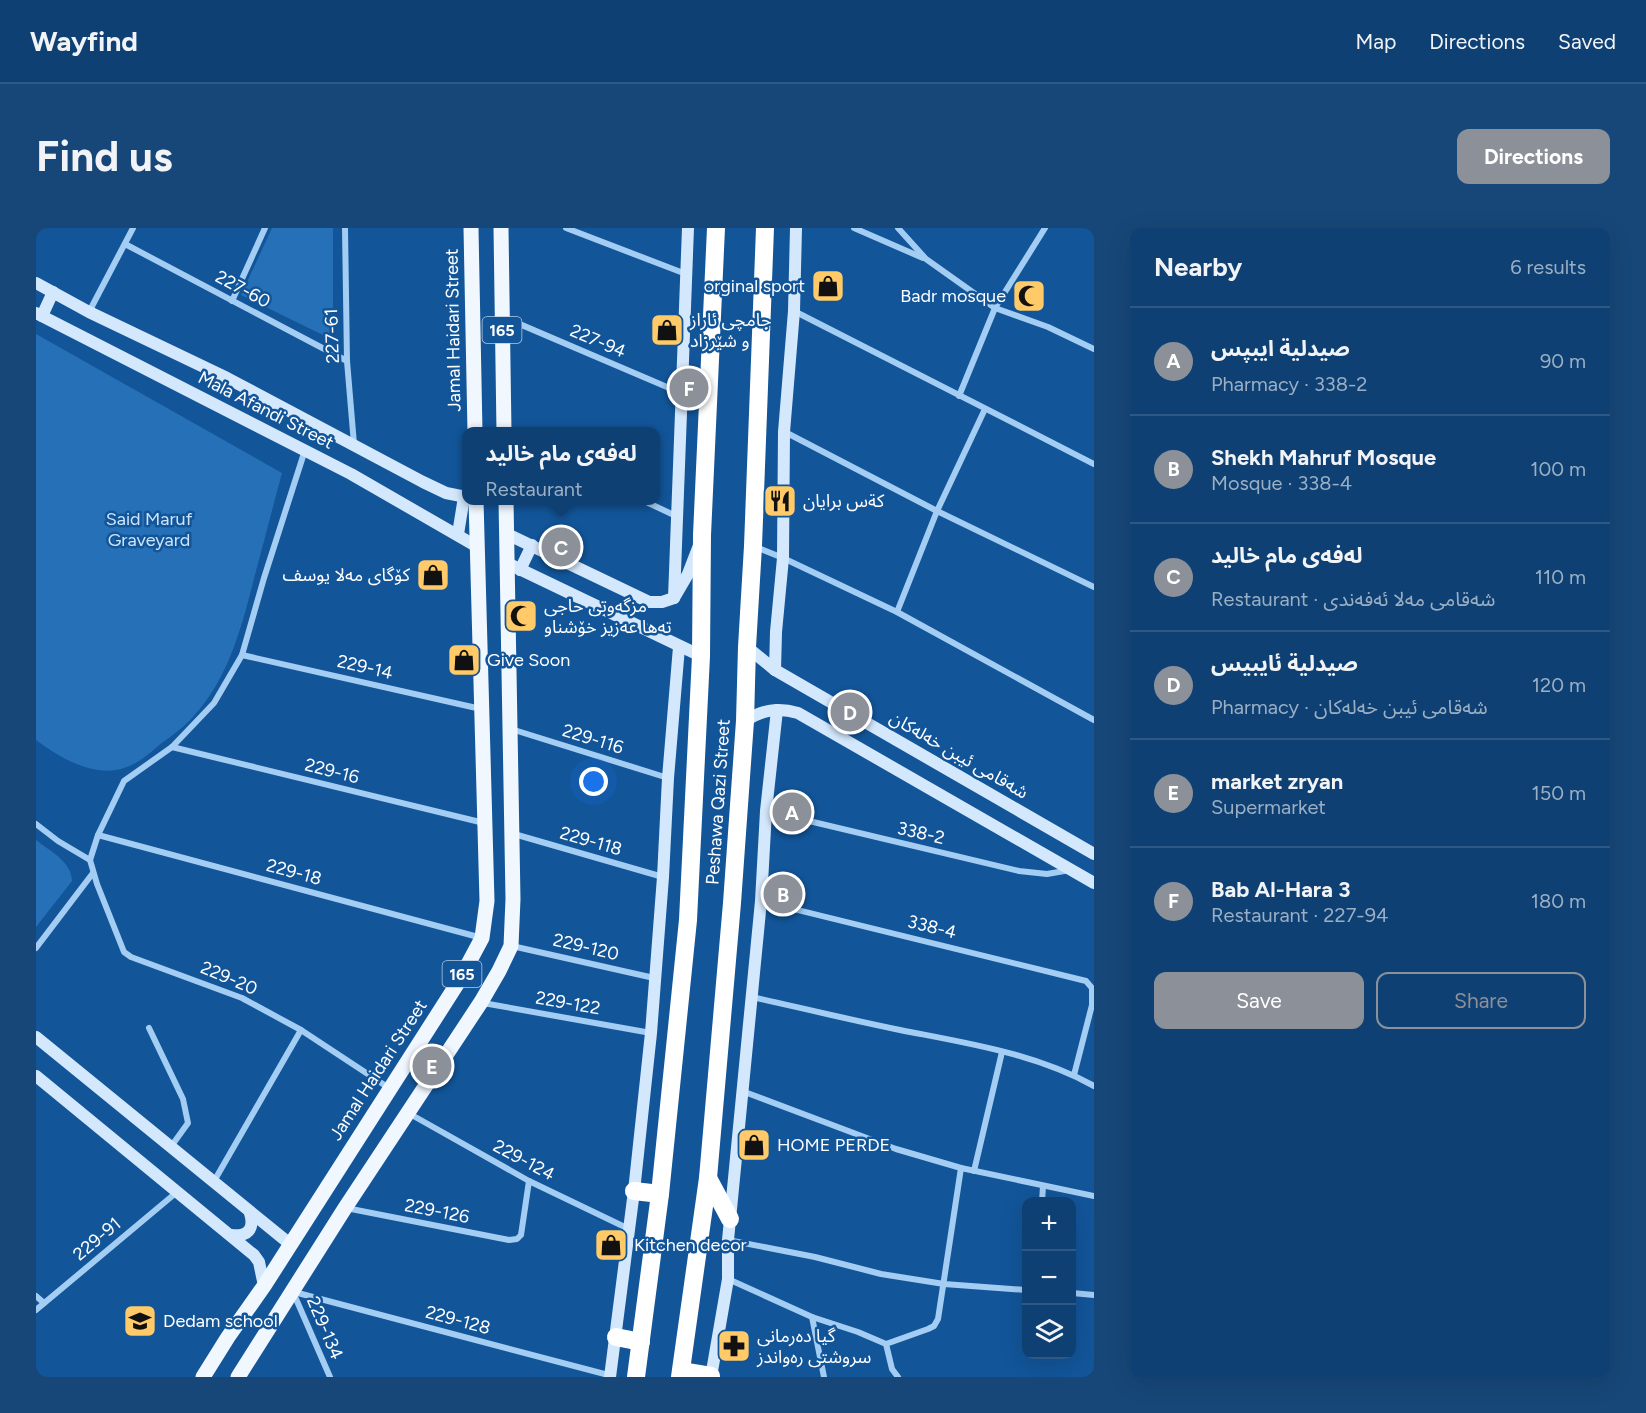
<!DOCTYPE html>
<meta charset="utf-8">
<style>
:root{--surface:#0e4073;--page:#174778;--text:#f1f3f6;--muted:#9bafc4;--line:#2e5985;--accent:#8c9099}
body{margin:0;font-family:Figtree,"Noto Sans Arabic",sans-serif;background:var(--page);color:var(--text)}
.controls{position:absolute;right:18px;bottom:18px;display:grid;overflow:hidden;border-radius:12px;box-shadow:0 6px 24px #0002}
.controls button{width:54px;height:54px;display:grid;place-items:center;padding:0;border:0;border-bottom:2px solid var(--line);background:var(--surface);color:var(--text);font:30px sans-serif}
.you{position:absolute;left:558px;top:554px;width:21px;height:21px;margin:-15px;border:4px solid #fff;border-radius:50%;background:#1a73e8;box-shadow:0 0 0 9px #1a73e833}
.badge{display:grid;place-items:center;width:39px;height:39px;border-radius:50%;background:var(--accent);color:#fff;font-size:20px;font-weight:700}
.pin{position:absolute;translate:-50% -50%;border:3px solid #fff;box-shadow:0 2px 6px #0006}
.popup{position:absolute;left:426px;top:199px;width:198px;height:78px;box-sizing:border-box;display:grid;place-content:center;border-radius:12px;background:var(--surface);filter:drop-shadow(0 2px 4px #0005);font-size:20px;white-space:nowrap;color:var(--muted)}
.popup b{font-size:22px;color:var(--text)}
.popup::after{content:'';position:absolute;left:50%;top:100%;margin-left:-12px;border:12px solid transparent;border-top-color:var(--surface)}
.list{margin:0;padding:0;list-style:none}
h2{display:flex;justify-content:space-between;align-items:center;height:78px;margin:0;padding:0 24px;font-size:26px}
h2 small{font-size:20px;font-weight:400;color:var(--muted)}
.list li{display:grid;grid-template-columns:39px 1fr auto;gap:18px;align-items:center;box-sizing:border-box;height:108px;padding:0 24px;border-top:2px solid var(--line)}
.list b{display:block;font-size:22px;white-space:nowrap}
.list p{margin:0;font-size:20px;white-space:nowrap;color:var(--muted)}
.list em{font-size:20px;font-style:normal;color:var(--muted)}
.actions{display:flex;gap:12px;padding:18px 24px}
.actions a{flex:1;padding:14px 0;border:2px solid var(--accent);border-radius:12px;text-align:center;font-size:21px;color:var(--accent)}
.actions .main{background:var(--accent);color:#fff}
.icon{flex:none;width:33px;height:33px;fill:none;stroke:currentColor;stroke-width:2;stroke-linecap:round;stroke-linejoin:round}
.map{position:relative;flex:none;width:1058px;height:1149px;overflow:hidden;border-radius:12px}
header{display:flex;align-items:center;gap:36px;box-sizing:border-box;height:84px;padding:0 30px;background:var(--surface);border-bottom:2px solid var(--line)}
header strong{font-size:28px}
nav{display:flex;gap:33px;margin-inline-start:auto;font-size:21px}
.intro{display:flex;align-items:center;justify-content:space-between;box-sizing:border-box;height:144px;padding:0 36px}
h1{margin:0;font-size:42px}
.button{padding:15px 27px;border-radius:12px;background:var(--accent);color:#fff;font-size:21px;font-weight:700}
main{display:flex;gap:36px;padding:0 36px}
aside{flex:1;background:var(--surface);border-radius:12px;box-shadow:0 6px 24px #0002}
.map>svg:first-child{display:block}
.green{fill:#2570b7}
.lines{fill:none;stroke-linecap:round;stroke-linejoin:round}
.street{stroke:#a4cdf4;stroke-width:6}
.secondary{stroke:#d4e8fd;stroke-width:12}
.primary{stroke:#f1f7ff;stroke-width:15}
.highway{stroke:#fff;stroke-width:18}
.labels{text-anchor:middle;stroke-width:5;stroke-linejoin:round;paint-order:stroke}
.shield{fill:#125599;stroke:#b8cce0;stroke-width:1.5}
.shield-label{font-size:16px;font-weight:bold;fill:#fff}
.poi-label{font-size:18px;fill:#fff;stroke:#125599;text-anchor:start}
.street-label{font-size:18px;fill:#fff;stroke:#125599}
.park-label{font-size:18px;fill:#cce5fd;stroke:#125599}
</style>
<header>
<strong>Wayfind</strong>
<nav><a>Map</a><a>Directions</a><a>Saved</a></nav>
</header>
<div class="intro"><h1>Find us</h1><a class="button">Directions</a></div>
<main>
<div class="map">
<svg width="1058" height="1149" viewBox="0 0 1058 1149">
<rect width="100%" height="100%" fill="#125599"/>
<g class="green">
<polygon points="236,0 297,0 297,112 205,67"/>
<path d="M0,106L246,245C237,278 229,310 220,343C207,394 194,449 157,489C147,500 134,509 122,518C112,527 101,536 88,540C58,550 24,530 0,512Z"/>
<path d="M0,612C14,623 36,634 36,653L0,699Z"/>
</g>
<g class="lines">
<g class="street">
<polyline points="309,0 311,133 318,216"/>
<polyline points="530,0 650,46"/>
<polyline points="818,0 887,30"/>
<polyline points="862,0 890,31 959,80 1012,99 1058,121"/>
<polyline points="89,16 311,133"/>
<polyline points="196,73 229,0"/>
<polyline points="758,83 1058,236"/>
<polyline points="53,84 97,0"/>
<polyline points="467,89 645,165"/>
<polyline points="923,168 959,80 1009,0"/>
<polyline points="749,204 901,283 1058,359"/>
<polyline points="269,222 228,350 206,427 178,475 136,519 88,553 62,607 54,632 61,656 88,724 95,729 206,770 265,802 353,860"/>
<polyline points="606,272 640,288"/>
<polyline points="720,319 747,330 861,384 1058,492"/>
<polyline points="861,384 901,283 949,181"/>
<polyline points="206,427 445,481"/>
<polyline points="475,501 632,550"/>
<polyline points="136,519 448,595"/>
<polyline points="731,583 983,643 1011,646 1034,642"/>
<polyline points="0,596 22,613 54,632"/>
<polyline points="478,606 627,649"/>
<polyline points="62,607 446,710"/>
<polyline points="725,673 1050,753 1056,760 1056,777 1038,847"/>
<polyline points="476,718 618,750"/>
<polyline points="0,720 57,645"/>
<path d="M716,769C765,780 815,792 864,802C930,815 998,825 1058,858"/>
<polyline points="447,775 615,805"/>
<polyline points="113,800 147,871 152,895 134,920"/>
<polyline points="706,863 860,921 925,940 1058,968"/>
<polyline points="374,886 493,953 593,1001"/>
<polyline points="938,943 966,824"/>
<polyline points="177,955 265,802"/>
<polyline points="1006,974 1007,958"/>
<polyline points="310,980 473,1012 481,1011 485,1007 493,953"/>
<polyline points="692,1012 779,1029 845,1046 908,1056 990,1062"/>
<polyline points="692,1051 776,1089 822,1104 850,1116 856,1141 862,1149"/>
<polyline points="257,1064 294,1149"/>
<polyline points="258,1064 576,1148"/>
<polyline points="1036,1065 1058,1067"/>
<polyline points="0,1068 8,1075"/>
<polyline points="0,1082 141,964"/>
<polyline points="776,1089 788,1149"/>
<polyline points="850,1116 892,1101 898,1098 902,1091 925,940"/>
</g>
<g class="secondary">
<polyline points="0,55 53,84 191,150 387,254 410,265 430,269"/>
<polyline points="0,85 315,246 440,318"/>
<polyline points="6,88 17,64"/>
<polyline points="422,306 428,269"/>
<polyline points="471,306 613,374 626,374 638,370 652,346 662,320"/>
<polyline points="471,335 665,428"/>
<polyline points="484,342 496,317"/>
<polyline points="638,370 652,0"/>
<polyline points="711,419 739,442 1058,626"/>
<polyline points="739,442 740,404 747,330 748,204 758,83 760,0"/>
<path d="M709,493C726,482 742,479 762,485L1058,655"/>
<polyline points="0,809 254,1016"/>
<polyline points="0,848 218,1027 223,1034 228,1058"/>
<path d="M195,1007C211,1009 219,1002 214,985"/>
<polyline points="574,1149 598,963 615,805 627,649 632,550 643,419"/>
<polyline points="675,1149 692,1051 692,1012 725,673 730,583 741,482"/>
</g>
<g class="primary">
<polyline points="435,0 439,204"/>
<polyline points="465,0 468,204"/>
<polyline points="167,1149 192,1109 228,1058 423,753 446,710 451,673 440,272"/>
<polyline points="202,1149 309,980 445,774 463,743 475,718 477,671 470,272"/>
</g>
<g class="highway">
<polyline points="672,950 694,991"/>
<polyline points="598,963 624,966"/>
<polyline points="580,1109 605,1114"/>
<polyline points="645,1143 675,1148"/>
<polyline points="600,1149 624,966 652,692 665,428 666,307 680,0"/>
<polyline points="644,1149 672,950 696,675 709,493 711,419 717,318 729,0"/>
</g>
</g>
<defs>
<g id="shop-square" transform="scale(1.725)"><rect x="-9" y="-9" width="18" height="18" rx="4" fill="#ffca67" stroke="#125599"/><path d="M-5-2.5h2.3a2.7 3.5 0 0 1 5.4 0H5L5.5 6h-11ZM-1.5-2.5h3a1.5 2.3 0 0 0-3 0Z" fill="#111"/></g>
<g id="mosque-square" transform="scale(1.725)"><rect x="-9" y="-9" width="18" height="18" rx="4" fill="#ffca67" stroke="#125599"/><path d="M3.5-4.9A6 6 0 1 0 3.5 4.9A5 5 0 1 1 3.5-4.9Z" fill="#111"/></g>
<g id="restaurant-square" transform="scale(1.725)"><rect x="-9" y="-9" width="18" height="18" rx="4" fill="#ffca67" stroke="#125599"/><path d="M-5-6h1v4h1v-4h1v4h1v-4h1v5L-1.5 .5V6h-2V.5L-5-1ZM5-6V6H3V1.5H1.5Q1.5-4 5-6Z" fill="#111"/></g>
<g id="school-square" transform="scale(1.725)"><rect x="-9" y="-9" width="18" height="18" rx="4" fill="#ffca67" stroke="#125599"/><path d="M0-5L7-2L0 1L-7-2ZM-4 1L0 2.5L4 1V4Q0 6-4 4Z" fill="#111"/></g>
<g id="pharmacy-square" transform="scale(1.725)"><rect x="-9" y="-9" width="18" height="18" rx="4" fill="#ffca67" stroke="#125599"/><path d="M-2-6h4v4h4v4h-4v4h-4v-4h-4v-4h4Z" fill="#111"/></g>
</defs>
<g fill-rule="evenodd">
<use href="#shop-square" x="792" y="58"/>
<use href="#mosque-square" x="993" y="68"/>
<use href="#shop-square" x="631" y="102"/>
<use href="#restaurant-square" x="744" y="273"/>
<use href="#shop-square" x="397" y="347"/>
<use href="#mosque-square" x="485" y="388"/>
<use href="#shop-square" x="428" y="432"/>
<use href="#shop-square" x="718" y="917"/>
<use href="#shop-square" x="575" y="1017"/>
<use href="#school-square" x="104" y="1093"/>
<use href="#pharmacy-square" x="698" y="1118"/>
</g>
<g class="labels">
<g class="shield">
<rect x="446.5" y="89" width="39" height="26" rx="4.5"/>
<rect x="406.5" y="733" width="39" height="26" rx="4.5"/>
</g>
<g class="shield-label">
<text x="466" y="108">165</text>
<text x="426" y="752">165</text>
</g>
<g class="poi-label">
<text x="769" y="64" text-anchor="end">orginal sport</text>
<text x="970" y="74" text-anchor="end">Badr mosque</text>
<text x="654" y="98">جامچی ئاراز<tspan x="654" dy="21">و شێرزاد</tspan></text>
<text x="767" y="279">كةس برايان</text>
<text x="374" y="353" text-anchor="end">کۆگای مەلا یوسف</text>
<text x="508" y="384">مزگەوتی حاجی<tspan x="508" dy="21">تەها عەزیز خۆشناو</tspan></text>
<text x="451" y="438">Give Soon</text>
<text x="741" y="923">HOME PERDE</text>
<text x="598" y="1023">Kitchen decor</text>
<text x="127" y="1099">Dedam school</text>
<text x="721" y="1114">گیا دەرمانی<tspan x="721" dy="21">سروشتی رەواندز</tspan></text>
</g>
<g class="street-label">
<text transform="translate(207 61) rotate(28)" y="6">227-60</text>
<text transform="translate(417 102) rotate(-91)" y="6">Jamal Haidari Street</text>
<text transform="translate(296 108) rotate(-92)" y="6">227-61</text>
<text transform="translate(562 113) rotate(23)" y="6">227-94</text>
<text transform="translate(230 182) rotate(27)" y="6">Mala Afandi Street</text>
<text transform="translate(329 439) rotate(13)" y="6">229-14</text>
<text transform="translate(557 511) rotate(17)" y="6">229-116</text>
<text transform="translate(923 527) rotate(30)" y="6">شەقامی ئیبن خەلەکان</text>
<text transform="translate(296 543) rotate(14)" y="6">229-16</text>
<text transform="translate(682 574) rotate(-86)" y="6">Peshawa Qazi Street</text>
<text transform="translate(885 605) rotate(13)" y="6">338-2</text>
<text transform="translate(555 613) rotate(16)" y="6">229-118</text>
<text transform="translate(258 644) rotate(15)" y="6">229-18</text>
<text transform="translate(896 699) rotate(14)" y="6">338-4</text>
<text transform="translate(550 719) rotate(13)" y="6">229-120</text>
<text transform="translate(193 750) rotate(23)" y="6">229-20</text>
<text transform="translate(532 775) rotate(10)" y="6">229-122</text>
<text transform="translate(342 842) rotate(-57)" y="6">Jamal Haidari Street</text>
<text transform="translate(488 932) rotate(28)" y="6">229-124</text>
<text transform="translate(401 983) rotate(11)" y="6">229-126</text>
<text transform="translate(61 1011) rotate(-40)" y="6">229-91</text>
<text transform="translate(422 1092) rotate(15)" y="6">229-128</text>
<text transform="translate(289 1100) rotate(67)" y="6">229-134</text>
</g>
<g class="park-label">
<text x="113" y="297">Said Maruf<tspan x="113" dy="21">Graveyard</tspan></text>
</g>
</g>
</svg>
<div class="controls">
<button>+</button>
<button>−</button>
<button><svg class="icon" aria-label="layers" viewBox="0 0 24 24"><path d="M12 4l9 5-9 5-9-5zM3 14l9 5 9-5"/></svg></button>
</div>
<div class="you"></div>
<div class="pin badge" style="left:756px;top:584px">A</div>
<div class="pin badge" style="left:747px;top:666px">B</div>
<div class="pin badge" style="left:525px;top:319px">C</div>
<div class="popup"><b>لەفەی مام خالید</b>Restaurant</div>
<div class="pin badge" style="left:814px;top:484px">D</div>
<div class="pin badge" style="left:396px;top:838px">E</div>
<div class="pin badge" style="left:653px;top:160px">F</div>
</div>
<aside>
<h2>Nearby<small>6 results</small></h2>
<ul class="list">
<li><span class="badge">A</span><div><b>صيدلية ایبپس</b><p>Pharmacy · 338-2</p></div><em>90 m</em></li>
<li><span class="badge">B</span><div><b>Shekh Mahruf Mosque</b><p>Mosque · 338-4</p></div><em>100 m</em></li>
<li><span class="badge">C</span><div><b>لەفەی مام خالید</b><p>Restaurant · شەقامی مەلا ئەفەندی</p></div><em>110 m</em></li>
<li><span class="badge">D</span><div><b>صيدلية ئايبيس</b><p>Pharmacy · شەقامی ئیبن خەلەکان</p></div><em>120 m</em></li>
<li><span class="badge">E</span><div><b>market zryan</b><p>Supermarket</p></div><em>150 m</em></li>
<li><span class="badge">F</span><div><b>Bab Al-Hara 3</b><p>Restaurant · 227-94</p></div><em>180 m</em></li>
</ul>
<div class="actions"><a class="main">Save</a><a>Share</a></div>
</aside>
</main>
